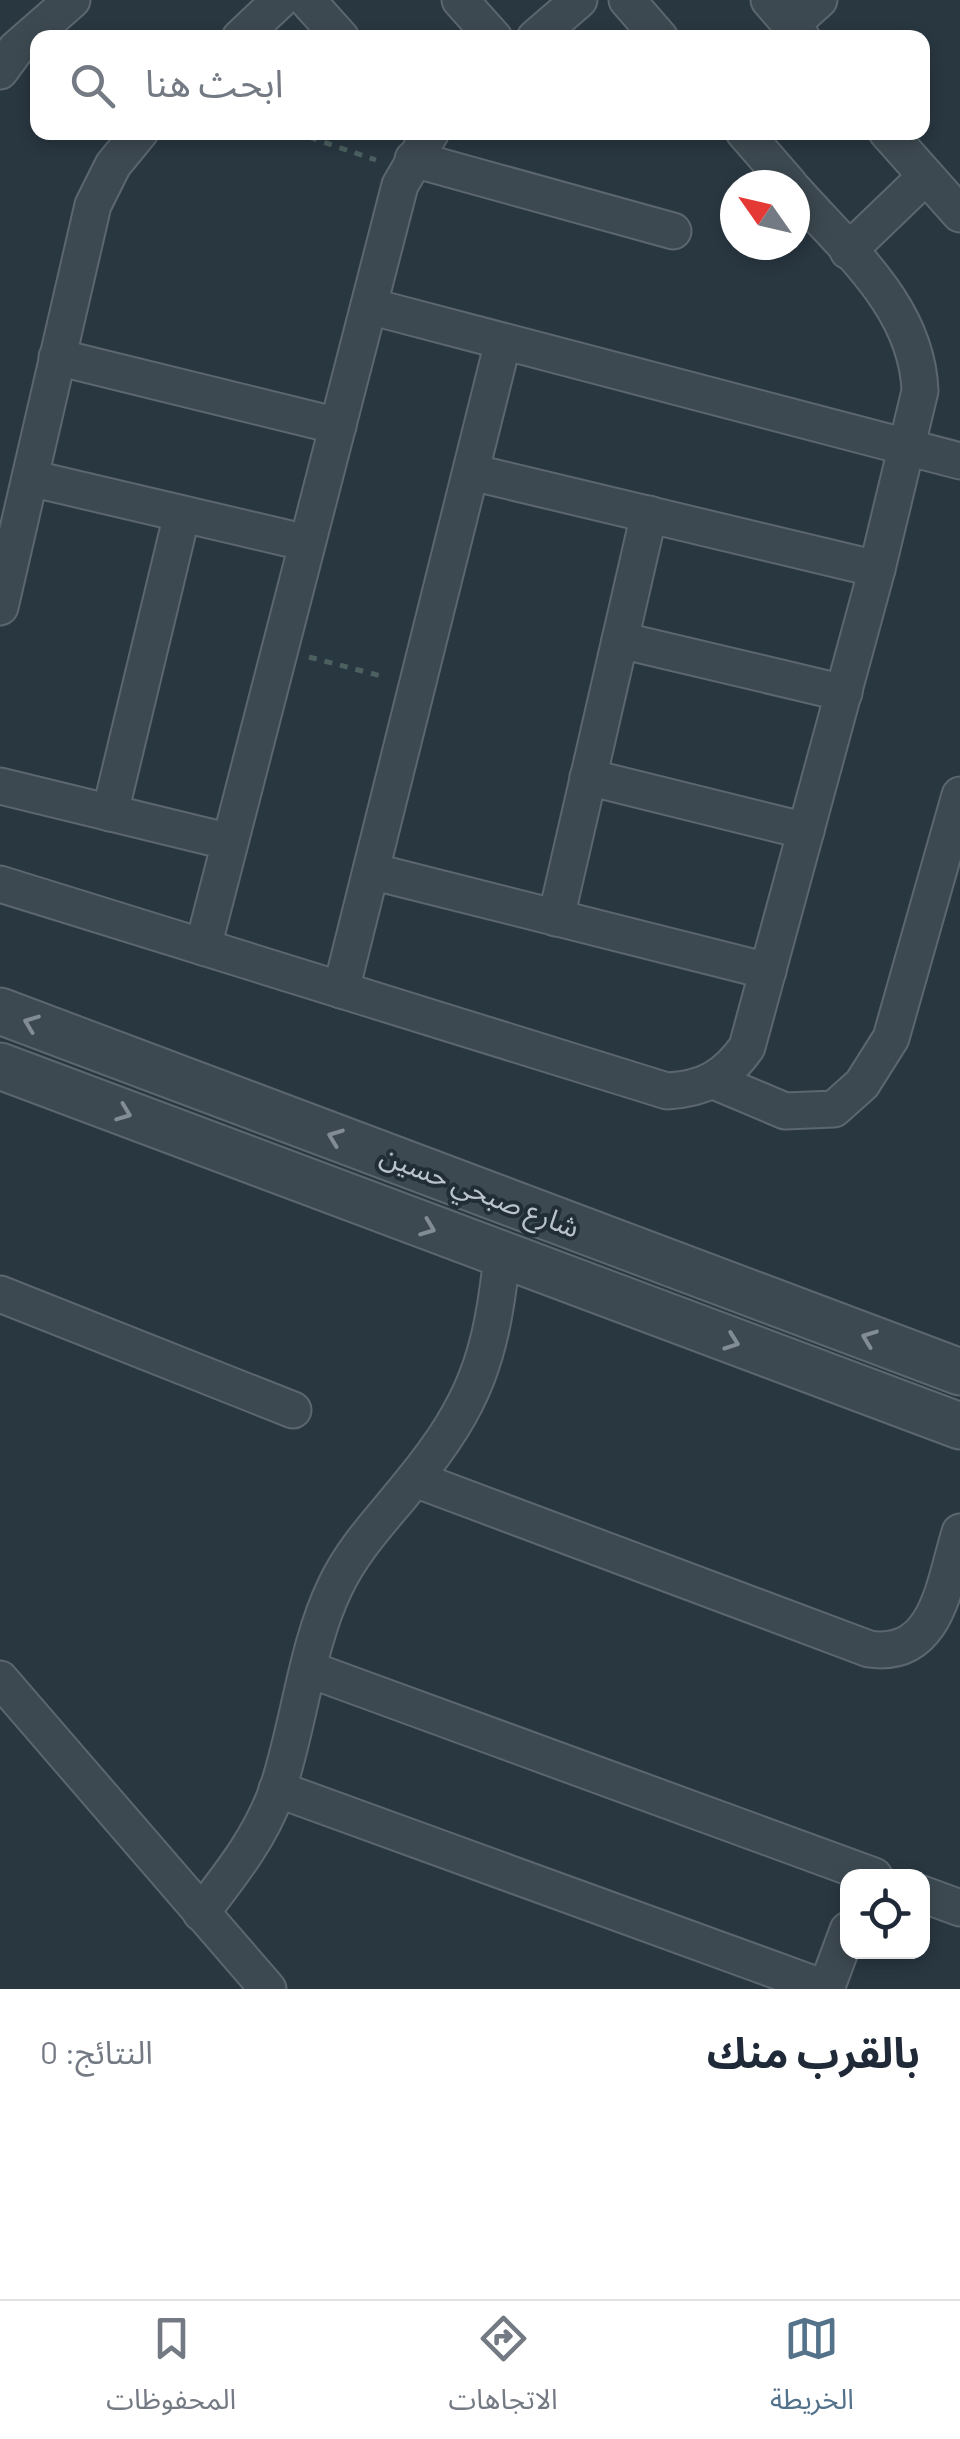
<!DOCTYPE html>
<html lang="ar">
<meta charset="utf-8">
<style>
:root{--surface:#fff;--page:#f6f6f7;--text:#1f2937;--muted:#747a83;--line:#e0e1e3;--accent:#55728b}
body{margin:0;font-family:Barlow,"Noto Sans Arabic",sans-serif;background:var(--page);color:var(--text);direction:rtl}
.controls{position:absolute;right:30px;bottom:30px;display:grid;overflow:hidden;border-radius:20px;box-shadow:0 5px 15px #0003}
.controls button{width:90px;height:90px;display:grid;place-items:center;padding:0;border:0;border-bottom:2px solid var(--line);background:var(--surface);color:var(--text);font:50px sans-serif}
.compass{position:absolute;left:720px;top:170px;width:90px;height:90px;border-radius:50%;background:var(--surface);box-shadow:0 5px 15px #0003;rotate:304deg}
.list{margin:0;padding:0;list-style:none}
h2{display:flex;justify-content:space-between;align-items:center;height:130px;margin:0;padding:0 40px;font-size:42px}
h2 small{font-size:32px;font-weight:400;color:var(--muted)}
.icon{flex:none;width:55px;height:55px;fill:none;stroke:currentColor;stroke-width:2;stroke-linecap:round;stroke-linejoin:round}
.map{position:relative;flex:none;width:960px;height:1989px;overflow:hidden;direction:ltr}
.search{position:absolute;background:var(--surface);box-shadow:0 5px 15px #0003;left:30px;right:30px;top:30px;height:110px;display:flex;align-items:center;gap:25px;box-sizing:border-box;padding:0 35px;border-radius:20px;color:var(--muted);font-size:38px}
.sheet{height:310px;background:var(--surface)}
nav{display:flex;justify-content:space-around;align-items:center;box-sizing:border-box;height:140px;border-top:2px solid var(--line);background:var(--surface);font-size:28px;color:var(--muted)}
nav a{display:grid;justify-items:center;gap:5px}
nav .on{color:var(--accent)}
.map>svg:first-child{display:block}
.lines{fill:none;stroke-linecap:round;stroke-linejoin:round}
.minor-casing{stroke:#5b666e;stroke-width:39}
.tertiary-casing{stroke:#5b666e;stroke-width:49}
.path{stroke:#4b605f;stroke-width:5;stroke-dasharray:8 8;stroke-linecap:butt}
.minor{stroke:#3d4951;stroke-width:35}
.tertiary{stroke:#3d4951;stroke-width:45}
.oneway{stroke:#828c94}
.labels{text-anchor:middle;stroke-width:8;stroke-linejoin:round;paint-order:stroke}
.street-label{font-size:28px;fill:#bac3cb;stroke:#212e36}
</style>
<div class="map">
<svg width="960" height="1989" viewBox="0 0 960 1989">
<rect width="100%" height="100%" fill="#293741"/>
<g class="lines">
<g class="minor-casing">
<g id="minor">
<polyline points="307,0 341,38"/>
<polyline points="460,0 494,38"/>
<polyline points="627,0 660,38"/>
<polyline points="769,0 802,38"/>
<polyline points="791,25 819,0"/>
<polyline points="240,38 280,0"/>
<polyline points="535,38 579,0"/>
<polyline points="0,71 16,49 72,0"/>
<polyline points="744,132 790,185"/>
<polyline points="887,132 960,214"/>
<polyline points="413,159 673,231"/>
<polyline points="848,251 926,176"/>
<polyline points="369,306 960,461"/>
<polyline points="57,357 338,426"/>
<polyline points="471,472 877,569"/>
<polyline points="30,478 307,543"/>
<polyline points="0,607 93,205 113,165 140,132"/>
<polyline points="620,640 844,693"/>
<polyline points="588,777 806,831"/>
<polyline points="0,786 230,842"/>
<polyline points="110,813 182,514"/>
<polyline points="371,871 768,971"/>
<path d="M0,884L667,1091C704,1089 726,1077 747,1047L877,569L920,391C917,307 848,251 795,191"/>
<polyline points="556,918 649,514"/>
<polyline points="203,947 400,185 431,132"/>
<polyline points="341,990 503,342"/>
<polyline points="714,1081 785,1111 834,1109 862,1084 891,1038 960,795"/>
<polyline points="0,1294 293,1410"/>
<path d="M415,1479L869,1649C938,1659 944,1583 960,1532"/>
<polyline points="311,1670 874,1876"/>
<polyline points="0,1679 268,1989"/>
<polyline points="277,1789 827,1989"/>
<polyline points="922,1894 960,1908"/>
<path d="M201,1913C231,1874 260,1838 277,1791C299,1726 306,1647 335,1587C353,1548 384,1517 411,1483C476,1403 491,1357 502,1256"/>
<polyline points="826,1989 848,1930"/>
</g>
</g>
<g class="tertiary-casing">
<g id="tertiary">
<polyline points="0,1011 960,1372"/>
<polyline points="0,1066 960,1426"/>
</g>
</g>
<g class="path">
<polyline points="294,132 376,160"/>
<polyline points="309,657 385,677"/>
</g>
<use href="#minor" class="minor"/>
<use href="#tertiary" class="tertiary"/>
</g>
<defs><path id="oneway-chevron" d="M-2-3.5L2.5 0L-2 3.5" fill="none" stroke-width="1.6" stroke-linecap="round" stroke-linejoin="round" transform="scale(2.5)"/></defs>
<g class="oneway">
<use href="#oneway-chevron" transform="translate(31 1023) rotate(-159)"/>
<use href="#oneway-chevron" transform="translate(124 1113) rotate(21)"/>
<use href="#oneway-chevron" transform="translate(335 1137) rotate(-159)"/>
<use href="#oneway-chevron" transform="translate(428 1228) rotate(21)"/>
<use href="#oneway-chevron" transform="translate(869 1338) rotate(-159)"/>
<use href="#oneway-chevron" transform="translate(732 1342) rotate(20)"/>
</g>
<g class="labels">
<g class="street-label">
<text transform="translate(480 1191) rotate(21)" y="10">شارع صبحي حسين</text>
</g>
</g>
</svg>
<div class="controls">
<button><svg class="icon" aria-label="locate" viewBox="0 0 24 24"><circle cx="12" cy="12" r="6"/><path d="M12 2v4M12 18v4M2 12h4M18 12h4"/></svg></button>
</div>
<svg class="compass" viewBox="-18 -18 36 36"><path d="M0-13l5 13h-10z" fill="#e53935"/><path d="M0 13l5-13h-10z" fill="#747a83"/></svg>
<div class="search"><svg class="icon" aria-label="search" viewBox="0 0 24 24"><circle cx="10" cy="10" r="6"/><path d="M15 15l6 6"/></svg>ابحث هنا</div>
</div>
<section class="sheet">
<h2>بالقرب منك<small>النتائج: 0</small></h2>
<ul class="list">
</ul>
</section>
<nav>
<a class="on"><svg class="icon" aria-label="map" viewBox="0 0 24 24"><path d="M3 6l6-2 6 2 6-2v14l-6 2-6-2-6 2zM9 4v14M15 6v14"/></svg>الخريطة</a>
<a><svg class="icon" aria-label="directions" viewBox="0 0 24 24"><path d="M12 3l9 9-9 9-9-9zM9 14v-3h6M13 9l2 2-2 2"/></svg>الاتجاهات</a>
<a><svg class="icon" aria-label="saved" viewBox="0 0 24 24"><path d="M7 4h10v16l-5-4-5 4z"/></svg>المحفوظات</a>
</nav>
